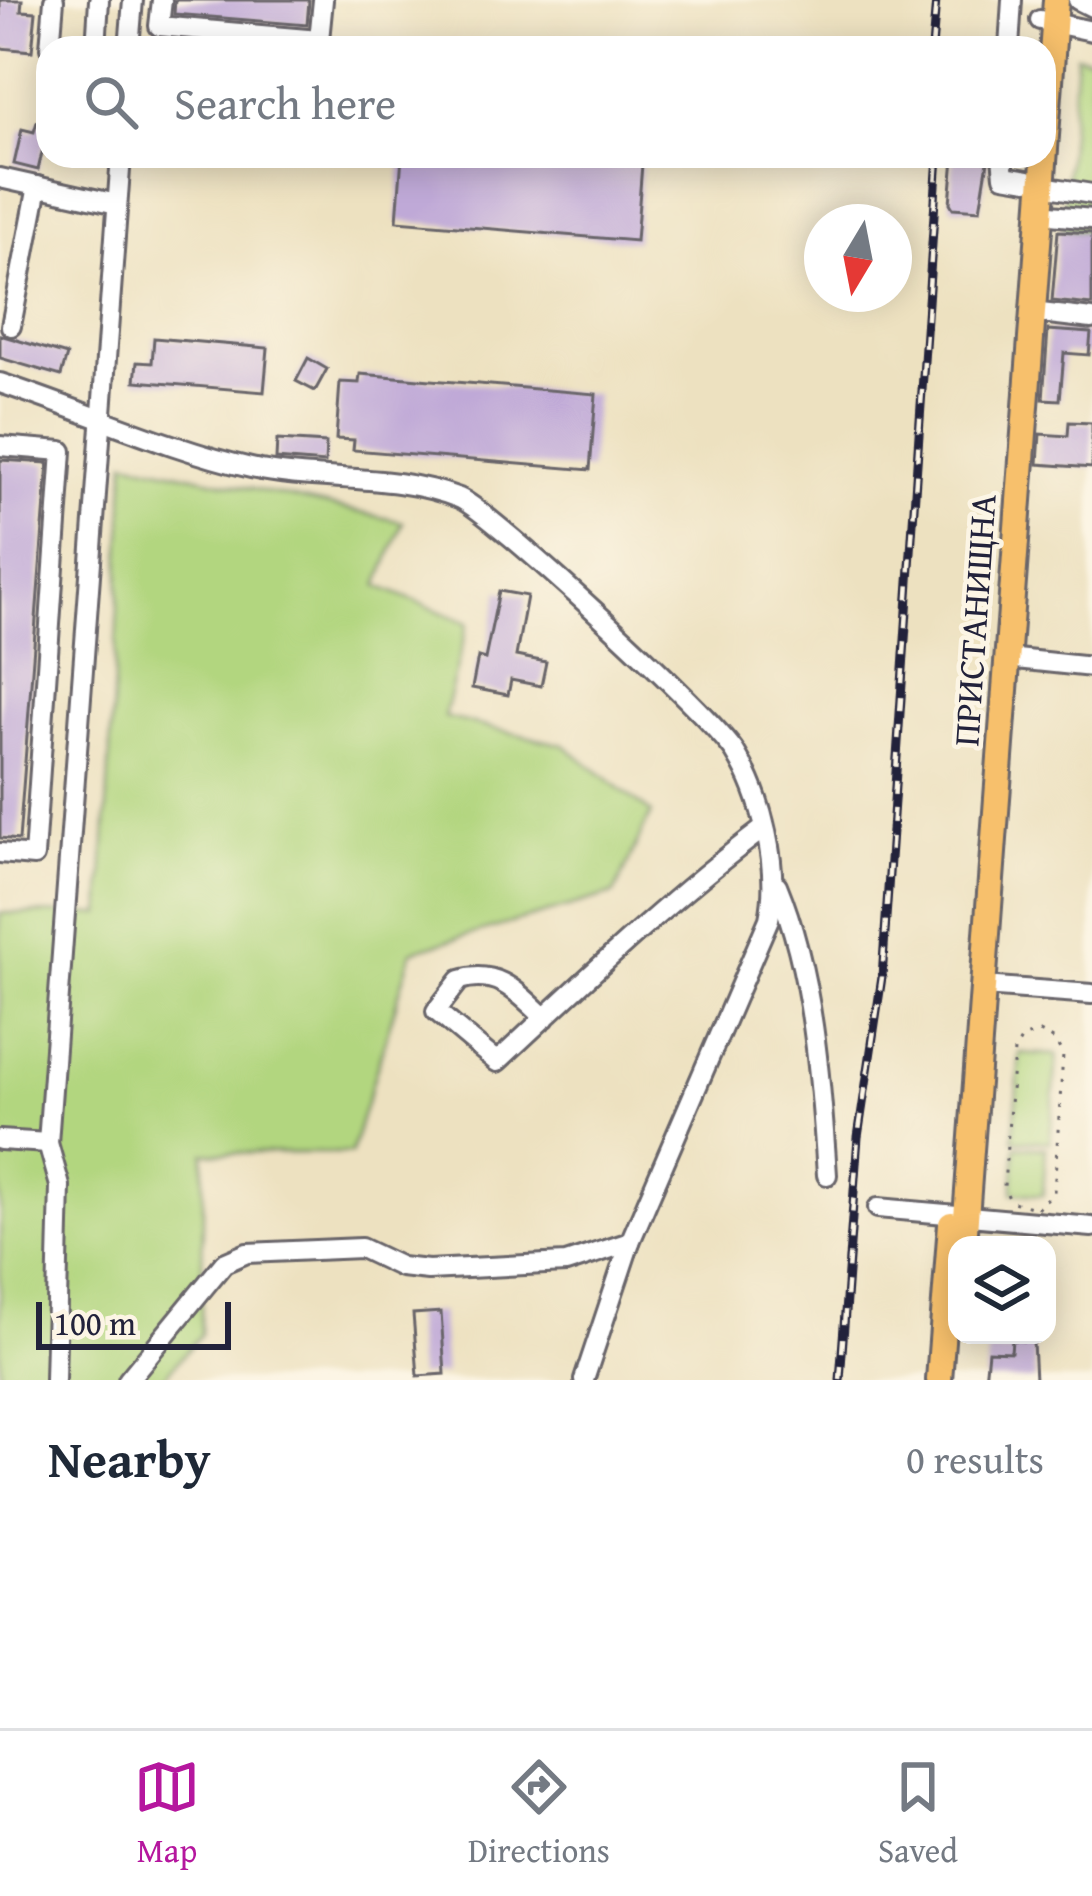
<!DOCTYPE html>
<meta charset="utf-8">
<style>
:root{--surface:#fff;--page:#f6f6f7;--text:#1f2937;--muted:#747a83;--line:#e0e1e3;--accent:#b5179e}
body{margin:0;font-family:"Gentium Book Plus",serif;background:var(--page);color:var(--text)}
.controls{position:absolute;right:36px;bottom:36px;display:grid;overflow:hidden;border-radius:24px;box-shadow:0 6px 30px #0003}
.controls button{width:108px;height:108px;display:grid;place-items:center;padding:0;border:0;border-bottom:3px solid var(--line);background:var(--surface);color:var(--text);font:60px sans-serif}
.compass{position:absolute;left:804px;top:204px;width:108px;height:108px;border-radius:50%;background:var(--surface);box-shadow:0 6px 30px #0003;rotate:190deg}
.scale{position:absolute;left:36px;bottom:30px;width:195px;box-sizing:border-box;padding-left:12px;border:6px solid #22223b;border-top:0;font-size:33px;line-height:42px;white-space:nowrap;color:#22223b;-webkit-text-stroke:9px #fcf5e5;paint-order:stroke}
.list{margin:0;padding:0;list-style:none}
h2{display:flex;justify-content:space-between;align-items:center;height:156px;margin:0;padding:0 48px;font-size:51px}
h2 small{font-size:39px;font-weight:400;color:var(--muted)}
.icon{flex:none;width:66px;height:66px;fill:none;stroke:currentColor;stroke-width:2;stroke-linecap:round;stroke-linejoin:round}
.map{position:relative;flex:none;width:1092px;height:1380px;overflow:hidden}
.search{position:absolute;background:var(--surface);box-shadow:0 6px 30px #0003;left:36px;right:36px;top:36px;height:132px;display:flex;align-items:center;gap:30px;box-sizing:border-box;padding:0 42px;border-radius:36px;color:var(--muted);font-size:45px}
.sheet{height:348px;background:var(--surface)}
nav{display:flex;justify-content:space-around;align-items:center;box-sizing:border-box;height:168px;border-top:3px solid var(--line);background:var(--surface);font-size:33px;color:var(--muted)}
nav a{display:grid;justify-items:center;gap:6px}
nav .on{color:var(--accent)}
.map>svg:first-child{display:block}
.green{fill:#b2d67f;stroke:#6a7c5d;stroke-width:3}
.building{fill:#bfa9d7}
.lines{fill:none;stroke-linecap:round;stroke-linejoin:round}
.minor-casing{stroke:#69656a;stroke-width:24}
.major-casing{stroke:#69656a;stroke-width:30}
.path{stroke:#69656a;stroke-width:3;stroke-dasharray:3 9;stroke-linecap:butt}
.minor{stroke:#fff;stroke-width:18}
.major{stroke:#f7c06c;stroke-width:24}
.rail-casing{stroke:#22223b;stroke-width:9}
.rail{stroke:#fcf5e5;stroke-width:4.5;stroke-dasharray:14;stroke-linecap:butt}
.labels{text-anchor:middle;stroke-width:9;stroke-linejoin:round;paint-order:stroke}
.street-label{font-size:36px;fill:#22223b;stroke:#fcf5e5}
</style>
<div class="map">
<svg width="1092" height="1380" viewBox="0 0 1092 1380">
<rect width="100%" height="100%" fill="#fcf5e5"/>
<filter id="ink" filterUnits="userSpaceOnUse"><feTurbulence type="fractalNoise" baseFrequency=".00833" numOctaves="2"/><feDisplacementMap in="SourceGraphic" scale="24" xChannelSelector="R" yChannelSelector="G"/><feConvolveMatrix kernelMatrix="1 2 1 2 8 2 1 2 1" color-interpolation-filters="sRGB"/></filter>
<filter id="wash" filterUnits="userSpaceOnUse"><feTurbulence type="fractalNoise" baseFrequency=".004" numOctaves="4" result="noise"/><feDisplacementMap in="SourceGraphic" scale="48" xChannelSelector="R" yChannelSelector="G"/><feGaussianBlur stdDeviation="2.7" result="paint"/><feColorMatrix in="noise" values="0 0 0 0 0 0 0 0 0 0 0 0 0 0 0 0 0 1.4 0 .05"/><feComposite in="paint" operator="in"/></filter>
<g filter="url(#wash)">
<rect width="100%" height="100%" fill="#ede1c0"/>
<g class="green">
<polygon points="1076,55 1092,58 1092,232 1062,229"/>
<polygon points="126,461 403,522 378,586 468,623 444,717 564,745 651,813 614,894 412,951 351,1153 204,1153 201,1334 162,1380 0,1380 0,913 101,914"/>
<polygon points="1020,1053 1057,1055 1050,1142 1013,1140"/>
<polygon points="1016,1146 1046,1148 1043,1195 1013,1193"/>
</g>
<g id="blocks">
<g class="building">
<polygon points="0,0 22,0 21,11 36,12 32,51 0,48"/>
<polygon points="175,0 309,0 307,25 174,14"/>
<polygon points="37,122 48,124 48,145 44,144 38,170 14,164 22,129 34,132"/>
<polygon points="402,156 547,156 642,164 636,241 397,221"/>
<polygon points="954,158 988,161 980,210 953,208 950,203"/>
<polygon points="1058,231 1092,233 1092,305 1052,301"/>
<polygon points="1048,330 1091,333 1089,355 1064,353 1060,400 1043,399"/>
<polygon points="0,335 67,355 61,376 0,358"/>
<polygon points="154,338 268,348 264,392 135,381 137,362 152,363"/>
<polygon points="308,358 327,369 315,391 296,381"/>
<polygon points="360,374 596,394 590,470 353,450 354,440 336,439 340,382 359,383"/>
<polygon points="1069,422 1092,423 1092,468 1038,464 1040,434 1068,436"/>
<polygon points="277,440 326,443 325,463 276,459"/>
<polygon points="0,460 48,463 19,840 0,838"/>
<polygon points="499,591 527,596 516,656 546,662 541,686 511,680 508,695 472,688 478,657 485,659"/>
<polygon points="441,1312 445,1374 418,1376 413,1314"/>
<polygon points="1012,1340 1033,1342 1035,1380 985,1380 988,1351 1011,1352"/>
</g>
</g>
</g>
<g filter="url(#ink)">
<use href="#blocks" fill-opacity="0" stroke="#69656a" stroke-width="3"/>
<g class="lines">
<g class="minor-casing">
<g id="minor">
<polyline points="162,0 159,26 319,40 323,0"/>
<polyline points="1078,0 1092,7"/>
<polyline points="1040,20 1092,31"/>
<polyline points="50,48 54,0"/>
<polyline points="96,48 99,0"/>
<polyline points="129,48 133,0"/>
<polyline points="1009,48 1012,0"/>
<polyline points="1002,156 1004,176 1028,180"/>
<polyline points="0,178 117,204"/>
<polyline points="1042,186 1092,194"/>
<polyline points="1040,214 1092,219"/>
<polyline points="1032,312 1092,319"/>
<polyline points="11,326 38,186"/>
<path d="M0,383C80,409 171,450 251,468C320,483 392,472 459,498C491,511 714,718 735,752C762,795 780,868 769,919L630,1242L584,1380"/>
<polyline points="0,446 62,451 34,856 0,853"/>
<polyline points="1007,658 1092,667"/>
<path d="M777,885C813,972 821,1081 827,1175"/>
<polyline points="983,986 1092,994"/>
<path d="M545,1018C519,994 498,968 460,980L436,1011L497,1062C584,981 668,900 763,829"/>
<polyline points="0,1140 48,1143 121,156"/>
<polyline points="48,1143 60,1186 55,1380"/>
<polyline points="878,1208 1092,1227"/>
<polyline points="128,1380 224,1263 247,1253 361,1248 401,1267 428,1270 566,1263 630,1242"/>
</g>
</g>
<g class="major-casing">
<g id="major">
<polyline points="964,1245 1056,0"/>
<polyline points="939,1380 951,1224"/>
</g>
</g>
<polygon class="path" points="1040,1032 1055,1040 1063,1055 1054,1192 1037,1209 1010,1201 1004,1186 1014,1051 1022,1038"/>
<use href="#minor" class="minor"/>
<use href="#major" class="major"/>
<g class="rail-casing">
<g id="rail">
<polyline points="932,48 936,0"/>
<polyline points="840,1380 858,1137 882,977 938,156"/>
</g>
</g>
<use href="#rail" class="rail"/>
</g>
</g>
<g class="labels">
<g class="street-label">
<text transform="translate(974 620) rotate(-86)" y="13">ПРИСТАНИЩНА</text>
</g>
</g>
</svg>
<div class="controls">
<button><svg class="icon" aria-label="layers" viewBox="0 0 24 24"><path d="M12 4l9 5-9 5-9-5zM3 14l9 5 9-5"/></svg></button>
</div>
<svg class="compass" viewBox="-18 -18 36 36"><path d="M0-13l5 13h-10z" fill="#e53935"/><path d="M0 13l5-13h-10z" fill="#747a83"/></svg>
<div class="scale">100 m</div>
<div class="search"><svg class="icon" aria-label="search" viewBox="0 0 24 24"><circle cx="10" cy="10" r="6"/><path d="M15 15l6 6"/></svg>Search here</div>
</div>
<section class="sheet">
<h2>Nearby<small>0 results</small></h2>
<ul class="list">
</ul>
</section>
<nav>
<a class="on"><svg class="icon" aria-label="map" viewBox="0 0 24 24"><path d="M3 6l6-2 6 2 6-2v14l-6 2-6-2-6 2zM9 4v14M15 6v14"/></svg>Map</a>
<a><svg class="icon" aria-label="directions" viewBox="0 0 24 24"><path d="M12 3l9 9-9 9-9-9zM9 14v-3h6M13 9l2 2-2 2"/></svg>Directions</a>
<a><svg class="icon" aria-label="saved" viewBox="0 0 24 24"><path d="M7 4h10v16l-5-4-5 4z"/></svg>Saved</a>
</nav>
